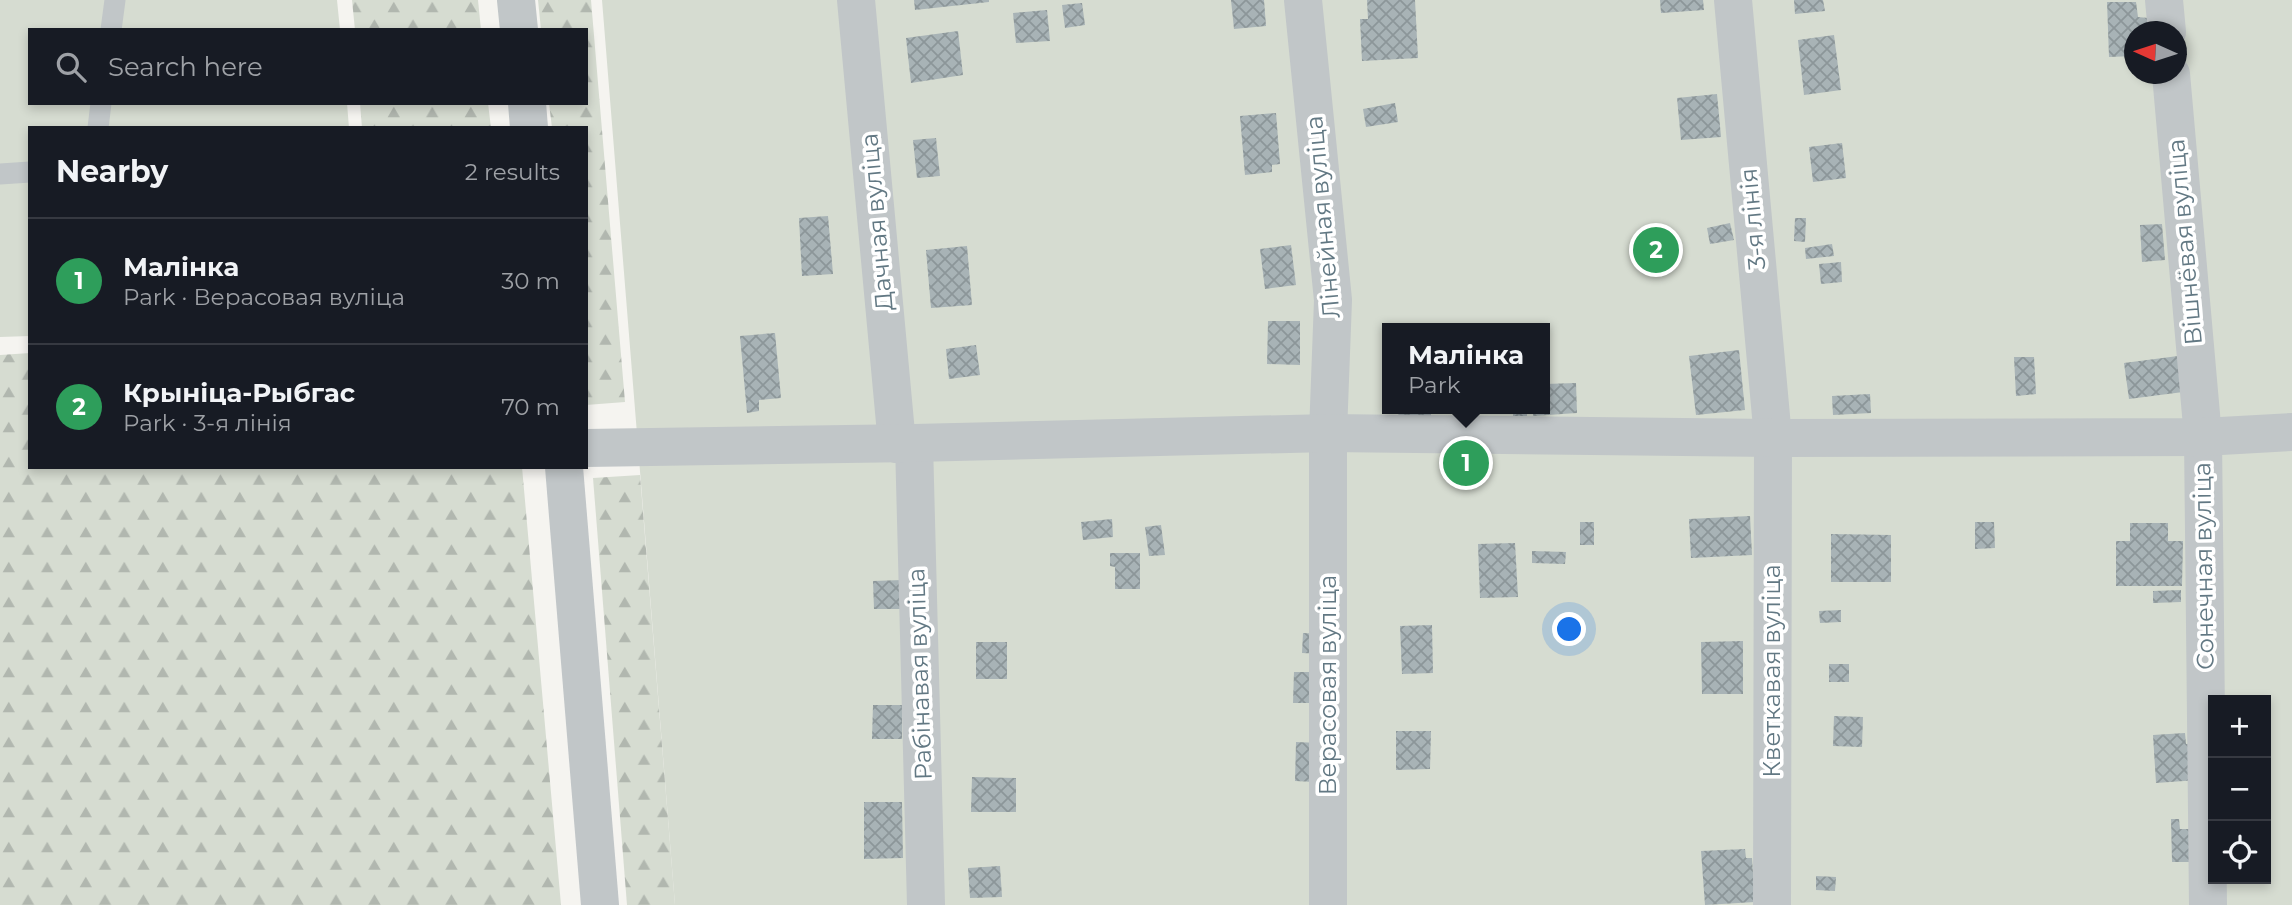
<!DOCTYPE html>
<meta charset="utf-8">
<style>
:root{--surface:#171b24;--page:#242831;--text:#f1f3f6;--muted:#9ea1a6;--line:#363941;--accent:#0f766e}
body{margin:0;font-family:Montserrat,sans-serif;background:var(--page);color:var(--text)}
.controls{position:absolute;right:21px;bottom:21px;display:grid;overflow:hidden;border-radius:0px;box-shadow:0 4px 10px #0003}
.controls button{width:63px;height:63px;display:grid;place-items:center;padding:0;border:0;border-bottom:2px solid var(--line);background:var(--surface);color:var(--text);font:35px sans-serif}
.compass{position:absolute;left:2124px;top:21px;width:63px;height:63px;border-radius:50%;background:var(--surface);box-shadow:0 4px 10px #0003;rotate:273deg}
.you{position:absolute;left:1570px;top:630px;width:24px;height:24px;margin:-18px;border:5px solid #fff;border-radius:50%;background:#1a73e8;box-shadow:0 0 0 10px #1a73e833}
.badge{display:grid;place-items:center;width:46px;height:46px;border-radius:50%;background:var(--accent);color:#fff;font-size:23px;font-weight:700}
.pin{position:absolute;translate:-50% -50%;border:4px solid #fff;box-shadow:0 2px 7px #0006}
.popup{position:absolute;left:1382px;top:323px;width:168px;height:91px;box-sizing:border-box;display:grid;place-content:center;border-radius:0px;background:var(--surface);filter:drop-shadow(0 2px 5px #0005);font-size:23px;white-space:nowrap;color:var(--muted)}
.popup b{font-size:26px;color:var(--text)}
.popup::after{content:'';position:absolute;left:50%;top:100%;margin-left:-14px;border:14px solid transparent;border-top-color:var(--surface)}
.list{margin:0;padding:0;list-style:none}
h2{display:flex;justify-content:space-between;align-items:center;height:91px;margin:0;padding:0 28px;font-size:30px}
h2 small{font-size:23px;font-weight:400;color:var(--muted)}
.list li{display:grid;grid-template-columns:46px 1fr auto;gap:21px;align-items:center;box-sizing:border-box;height:126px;padding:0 28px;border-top:2px solid var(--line)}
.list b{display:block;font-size:26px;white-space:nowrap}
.list p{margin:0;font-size:23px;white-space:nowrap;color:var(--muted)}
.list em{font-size:23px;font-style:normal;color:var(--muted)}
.icon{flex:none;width:38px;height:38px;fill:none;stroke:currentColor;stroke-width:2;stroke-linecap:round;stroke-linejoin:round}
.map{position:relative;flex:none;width:2292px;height:905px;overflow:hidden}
.search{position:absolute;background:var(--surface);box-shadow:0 4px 10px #0003;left:28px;top:28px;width:560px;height:77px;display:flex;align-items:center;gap:18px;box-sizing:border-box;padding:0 24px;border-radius:0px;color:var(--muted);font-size:26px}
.panel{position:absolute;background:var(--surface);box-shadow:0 4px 10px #0003;left:28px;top:126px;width:560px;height:343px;border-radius:0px}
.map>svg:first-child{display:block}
.green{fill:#d6dcd1;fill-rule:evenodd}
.forest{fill:url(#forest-firs)}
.building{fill:url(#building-cross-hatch)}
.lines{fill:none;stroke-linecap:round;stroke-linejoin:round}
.service{stroke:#c1c6c8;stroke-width:21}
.minor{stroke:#c1c6c8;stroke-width:38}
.tertiary{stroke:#c1c6c8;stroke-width:38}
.labels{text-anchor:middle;stroke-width:7;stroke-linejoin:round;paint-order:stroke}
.street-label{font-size:24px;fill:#627883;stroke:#fff}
</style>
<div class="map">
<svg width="2292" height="905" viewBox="0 0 2292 905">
<defs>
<pattern id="forest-firs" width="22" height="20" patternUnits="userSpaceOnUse" patternTransform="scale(1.75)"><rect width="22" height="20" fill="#d6dcd1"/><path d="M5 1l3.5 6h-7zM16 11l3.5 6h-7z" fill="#b1b7af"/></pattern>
<pattern id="building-cross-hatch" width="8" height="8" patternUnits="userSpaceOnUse" patternTransform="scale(1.75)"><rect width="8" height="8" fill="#a8b3b6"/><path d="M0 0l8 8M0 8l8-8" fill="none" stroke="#8c9699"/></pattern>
</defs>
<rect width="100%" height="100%" fill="#f5f4f0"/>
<g class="green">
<polygon points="0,0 337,0 340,30 30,30 30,103 347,103 349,128 30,128 30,336 0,337"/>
<path d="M602,0H2292V905H675ZM2134,32H2176V74H2134ZM1387,328H1545V409H1387ZM2213,700H2266V879H2213Z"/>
</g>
<g class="forest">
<polygon points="352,0 478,0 481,30 355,30"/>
<polygon points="538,0 591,0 625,402 586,405 586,128 552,128 549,103 586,103 586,30 541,30"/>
<polygon points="360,103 488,103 491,128 362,128"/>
<polygon points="30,353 30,467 522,467 561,905 0,905 0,355"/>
<polygon points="640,475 675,905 627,905 593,478"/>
</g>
<g class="building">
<polygon points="914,0 989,0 989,2 915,10"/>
<polygon points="1231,0 1264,0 1266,26 1234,29"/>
<polygon points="1367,0 1415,0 1418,58 1362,61 1360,19 1368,19"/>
<polygon points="1660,0 1703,0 1704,10 1661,13"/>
<polygon points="1794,0 1823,0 1825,11 1795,14"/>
<polygon points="2107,2 2136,2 2138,17 2148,18 2149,32 2134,32 2134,56 2109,57"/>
<polygon points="1082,3 1085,25 1065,28 1062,5"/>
<polygon points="1047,10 1050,41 1016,43 1013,13"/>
<polygon points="958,31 963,75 911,83 906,38"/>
<polygon points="1834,35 1841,90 1804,95 1798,40"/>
<polygon points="1717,94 1721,137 1681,140 1677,98"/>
<polygon points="1395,103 1398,122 1366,127 1363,109"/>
<polygon points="1276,113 1280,164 1272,165 1272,172 1245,175 1240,116"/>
<polygon points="936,138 940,176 917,178 913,140"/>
<polygon points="1842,143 1846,178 1813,182 1809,147"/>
<polygon points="828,216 833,274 802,276 799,218"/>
<polygon points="1795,218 1806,218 1805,242 1794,241"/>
<polygon points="1730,223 1734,240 1710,244 1707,228"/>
<polygon points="2162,224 2165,260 2142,262 2140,225"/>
<polygon points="1832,244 1834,256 1806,259 1805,248"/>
<polygon points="1291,245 1296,285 1265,289 1260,249"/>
<polygon points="967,246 972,305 931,308 926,250"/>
<polygon points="1841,262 1842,282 1821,284 1819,264"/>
<polygon points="1268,321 1300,321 1300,365 1267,364"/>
<polygon points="775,333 781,398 759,400 759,411 747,413 740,336"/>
<polygon points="976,345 980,375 949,379 946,349"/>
<polygon points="1739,350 1745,410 1696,415 1689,356"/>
<polygon points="2178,356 2183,392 2129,399 2124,363"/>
<polygon points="2014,357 2034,357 2036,394 2016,396"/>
<polygon points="1576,383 1577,413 1533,416 1533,409 1545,409 1545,384"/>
<polygon points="1870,394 1871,413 1833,415 1832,396"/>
<polygon points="1398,409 1431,409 1431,424 1399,426"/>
<rect x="1513" y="409" width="14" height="7"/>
<polygon points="1750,516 1752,555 1691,558 1689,519"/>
<polygon points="1112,519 1113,537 1083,540 1081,522"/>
<rect x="1580" y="522" width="14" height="23"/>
<polygon points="1975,522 1994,522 1995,548 1975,549"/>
<polygon points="2130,523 2168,523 2168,541 2183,541 2182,586 2116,586 2116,541 2130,541"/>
<polygon points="1161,525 1165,555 1149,556 1145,527"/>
<polygon points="1831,534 1891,535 1891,582 1831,582"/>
<polygon points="1515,543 1518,597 1480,598 1478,544"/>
<polygon points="1532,551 1566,552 1565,564 1532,563"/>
<polygon points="1110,553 1140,553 1140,589 1115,589 1115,567 1110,566"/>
<polygon points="902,580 902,609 874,609 873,581"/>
<polygon points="2181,590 2181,602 2153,603 2153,591"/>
<polygon points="1841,610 1841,622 1820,623 1819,611"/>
<polygon points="1432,625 1433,673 1402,674 1400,626"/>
<polygon points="1303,633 1323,634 1322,654 1302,653"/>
<polygon points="1743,641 1743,694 1702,694 1701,642"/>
<rect x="976" y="642" width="31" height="37"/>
<rect x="1829" y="664" width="20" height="18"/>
<polygon points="1294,672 1322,672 1323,703 1293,703"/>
<polygon points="873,705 902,705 902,739 872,739"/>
<polygon points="1834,716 1863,717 1862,747 1833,746"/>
<polygon points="1396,731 1431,731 1430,769 1396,770"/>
<polygon points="2185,733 2186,744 2194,743 2198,780 2156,783 2153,735"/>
<polygon points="1296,742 1320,743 1314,782 1295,781"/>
<polygon points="972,777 1016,778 1016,812 971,812"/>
<polygon points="864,802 902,802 903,858 864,859"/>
<polygon points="2171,819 2179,819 2180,829 2198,829 2198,862 2172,862"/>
<polygon points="1745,849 1746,858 1752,858 1755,902 1705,905 1701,851"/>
<polygon points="1000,866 1002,897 970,898 968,868"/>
<polygon points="1816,876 1836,877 1835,891 1816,890"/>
</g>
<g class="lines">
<g class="service">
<polyline points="111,30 115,0"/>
<polyline points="98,128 101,103"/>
<polyline points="0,174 30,172"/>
</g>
<g class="minor">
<polyline points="856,0 897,444"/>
<polyline points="1303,0 1333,300 1328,433 1328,905"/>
<polyline points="1733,0 1773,438 1772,905"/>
<polyline points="2164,0 2167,32"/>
<polyline points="2171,74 2203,437 2208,905"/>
<polyline points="914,443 926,905"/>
<polyline points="586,448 914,443 1328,433 1773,438 2203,437 2292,432"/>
</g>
<g class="tertiary">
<polyline points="516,0 519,30"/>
<polyline points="527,103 529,128"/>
<polyline points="564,467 600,905"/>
</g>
</g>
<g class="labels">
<g class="street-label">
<text transform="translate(1323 217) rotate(-95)" y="8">Лінейная вуліца</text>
<text transform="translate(1753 219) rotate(-95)" y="8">3-я лінія</text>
<text transform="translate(877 222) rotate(-95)" y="8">Дачная вуліца</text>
<text transform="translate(2185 242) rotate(-95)" y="8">Вішнёвая вуліца</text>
<text transform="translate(2204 566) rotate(-91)" y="8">Сонечная вуліца</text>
<text transform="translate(1772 671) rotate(-90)" y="8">Кветкавая вуліца</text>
<text transform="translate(920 674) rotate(-92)" y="8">Рабінавая вуліца</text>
<text transform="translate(1328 685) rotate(-90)" y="8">Верасовая вуліца</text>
</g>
</g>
</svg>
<div class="controls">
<button>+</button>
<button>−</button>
<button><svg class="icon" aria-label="locate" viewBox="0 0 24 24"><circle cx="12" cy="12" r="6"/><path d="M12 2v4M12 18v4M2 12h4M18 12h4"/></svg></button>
</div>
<svg class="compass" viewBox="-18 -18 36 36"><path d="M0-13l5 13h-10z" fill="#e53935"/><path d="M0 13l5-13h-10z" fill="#9ea1a6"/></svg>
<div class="you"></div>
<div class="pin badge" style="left:1466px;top:463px;background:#2e9e5b">1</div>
<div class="popup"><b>Малінка</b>Park</div>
<div class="pin badge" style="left:1656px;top:250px;background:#2e9e5b">2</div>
<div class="search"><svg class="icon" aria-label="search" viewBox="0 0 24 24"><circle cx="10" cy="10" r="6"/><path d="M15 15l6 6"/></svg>Search here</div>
<section class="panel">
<h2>Nearby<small>2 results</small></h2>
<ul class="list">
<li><span class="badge" style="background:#2e9e5b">1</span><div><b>Малінка</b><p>Park · Верасовая вуліца</p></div><em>30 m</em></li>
<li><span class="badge" style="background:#2e9e5b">2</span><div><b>Крыніца-Рыбгас</b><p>Park · 3-я лінія</p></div><em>70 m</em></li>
</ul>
</section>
</div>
